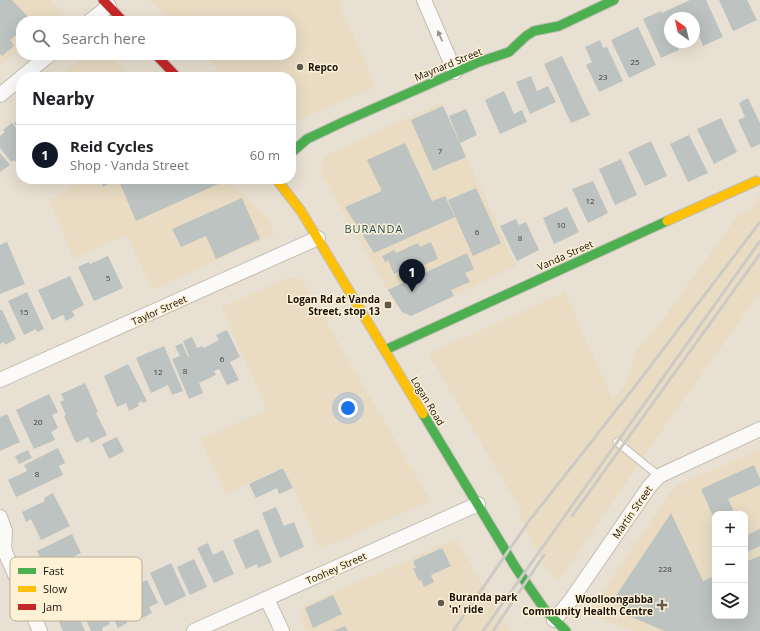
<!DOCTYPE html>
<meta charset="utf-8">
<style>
:root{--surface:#fff;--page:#f6f6f6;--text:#202124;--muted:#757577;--line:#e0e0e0;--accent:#111827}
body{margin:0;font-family:"Open Sans",sans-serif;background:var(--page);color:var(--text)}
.controls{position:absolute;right:12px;bottom:12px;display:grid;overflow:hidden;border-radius:8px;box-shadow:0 4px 16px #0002}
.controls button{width:36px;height:36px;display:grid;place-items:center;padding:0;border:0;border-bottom:1px solid var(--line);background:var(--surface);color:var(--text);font:20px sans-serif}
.compass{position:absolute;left:664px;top:12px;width:36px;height:36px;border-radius:50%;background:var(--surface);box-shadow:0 4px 16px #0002;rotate:326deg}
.you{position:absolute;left:348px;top:408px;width:14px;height:14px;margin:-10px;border:3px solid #fff;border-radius:50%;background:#1a73e8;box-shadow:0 0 0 6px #1a73e833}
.badge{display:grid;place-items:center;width:26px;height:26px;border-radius:50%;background:var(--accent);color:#fff;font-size:13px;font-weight:700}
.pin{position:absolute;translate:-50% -33px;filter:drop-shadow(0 1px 2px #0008)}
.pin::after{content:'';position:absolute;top:21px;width:14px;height:12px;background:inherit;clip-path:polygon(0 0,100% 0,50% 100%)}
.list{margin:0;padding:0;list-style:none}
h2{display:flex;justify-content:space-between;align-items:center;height:52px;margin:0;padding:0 16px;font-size:17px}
h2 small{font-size:13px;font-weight:400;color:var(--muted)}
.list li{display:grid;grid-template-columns:26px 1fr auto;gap:12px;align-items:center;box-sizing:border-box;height:60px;padding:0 16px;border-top:1px solid var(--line)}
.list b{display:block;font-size:15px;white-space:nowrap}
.list p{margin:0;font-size:13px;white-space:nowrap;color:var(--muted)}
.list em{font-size:13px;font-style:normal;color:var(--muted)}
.icon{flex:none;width:22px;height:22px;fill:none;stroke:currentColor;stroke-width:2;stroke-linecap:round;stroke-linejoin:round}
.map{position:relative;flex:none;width:760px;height:631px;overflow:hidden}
.search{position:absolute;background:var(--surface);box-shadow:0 4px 16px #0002;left:16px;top:16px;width:280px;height:44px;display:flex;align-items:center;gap:10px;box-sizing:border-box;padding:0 14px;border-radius:16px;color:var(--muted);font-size:15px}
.panel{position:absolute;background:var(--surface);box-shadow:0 4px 16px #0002;left:16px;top:72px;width:280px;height:112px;border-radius:16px}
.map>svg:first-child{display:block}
.built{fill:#e9dcc3;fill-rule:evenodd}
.building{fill:#bdc3c0}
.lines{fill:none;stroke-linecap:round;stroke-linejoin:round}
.lane-casing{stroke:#c3bdb2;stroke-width:9}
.street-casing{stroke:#c3bdb2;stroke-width:16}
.fast-casing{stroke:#c3bdb2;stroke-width:11}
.slow-casing{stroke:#c3bdb2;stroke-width:11}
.jam-casing{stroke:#c3bdb2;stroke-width:11}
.lane{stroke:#fcfaf8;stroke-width:7}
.street{stroke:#fcfaf8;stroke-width:14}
.fast{stroke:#4caf50;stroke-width:9}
.slow{stroke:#ffc107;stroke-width:9}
.jam{stroke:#c62828;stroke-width:9}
.rail{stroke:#cdcac6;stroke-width:3}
.oneway{fill:#94928c}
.poi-dot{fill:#605a4f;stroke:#fef1d6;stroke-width:1.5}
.labels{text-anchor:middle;stroke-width:3;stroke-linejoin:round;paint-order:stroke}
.number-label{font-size:8px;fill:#403e37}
.street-label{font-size:10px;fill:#161209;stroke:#fef1d6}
.poi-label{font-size:10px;font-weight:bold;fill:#161209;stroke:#fef1d6;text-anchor:start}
.neighbourhood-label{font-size:11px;letter-spacing:1px;fill:#174c5b;stroke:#fef1d6}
.key{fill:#fef1d6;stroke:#b8ae98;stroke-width:1}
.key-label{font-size:11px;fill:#161209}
</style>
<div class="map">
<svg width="760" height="631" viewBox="0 0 760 631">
<rect width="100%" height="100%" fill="#e8e0d2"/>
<g class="built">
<polygon points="0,0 51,0 63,14 54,21 21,21 21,49 0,66"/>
<polygon points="150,0 338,0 376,87 291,123 291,77 224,77 204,55 291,55 291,21 171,21"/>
<polygon points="84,55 110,55 131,77 58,77"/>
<polygon points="442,102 516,266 411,316 402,312 388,290 326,183 322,176 321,168 323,161 329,154"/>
<polygon points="83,179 229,179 267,218 275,234 151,290 127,235 74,259 49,202"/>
<polygon points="760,195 760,293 653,443 559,581 548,572 519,516 522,512 428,354 565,292 613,400 624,386 636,351 660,323 739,214 750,211"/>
<polygon points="290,277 300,279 305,285 431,501 320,549 284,467 225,494 200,439 267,410 221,307"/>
<path d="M760,449V631H632L588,613L667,497L676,486ZM715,514H745V616H715Z"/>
<polygon points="456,539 510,631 306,631 299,616 303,606"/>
</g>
<g class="building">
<polygon points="0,0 12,0 32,21 21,21 21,31 10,40 14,46 2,56 0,54"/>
<polygon points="690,0 706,0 723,37 703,46 699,36 694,38 694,18 670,18 670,42 685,42 676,46 679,50 661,58 643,19 661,11 662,13"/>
<polygon points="719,0 747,0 757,20 733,31"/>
<polygon points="638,27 656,65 629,78 611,40"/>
<polygon points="600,40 603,48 607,47 623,81 599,92 586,65 592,62 585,47"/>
<polygon points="562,56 590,115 571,123 544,64"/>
<polygon points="531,76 537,91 548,86 556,102 530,114 516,82"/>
<polygon points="504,91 514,114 522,110 527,122 500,134 485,100"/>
<polygon points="748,98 760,123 760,144 751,148 738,120 745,117 739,103"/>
<polygon points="443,106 466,157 433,171 411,120"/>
<polygon points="466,109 477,135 460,143 449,116"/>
<polygon points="21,118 21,132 14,123"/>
<polygon points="721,118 737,152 714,164 697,129"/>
<polygon points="12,123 21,134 21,157 15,162 14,160 11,162 0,148 0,136 5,132 3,130"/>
<polygon points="689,135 708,173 688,182 670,144"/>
<polygon points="651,141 667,176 645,186 628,152"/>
<polygon points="405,143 432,201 445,196 455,217 374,253 345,207 382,191 367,160"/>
<polygon points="0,153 10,165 0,172"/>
<polygon points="621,159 637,195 615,205 599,169"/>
<polygon points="100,179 226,179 227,180 136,221 118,179 103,187"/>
<polygon points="593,181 608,213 588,223 572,189"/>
<polygon points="476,188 501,243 473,256 448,200"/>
<polygon points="242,198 260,239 216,259 206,236 181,247 172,229"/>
<polygon points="567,207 579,232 554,244 543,218"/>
<polygon points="516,219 519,225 526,222 539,250 517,261 500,226"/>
<polygon points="7,242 25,284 0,294 0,245"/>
<polygon points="431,242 438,259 419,267 418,263 394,274 388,260 385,262 382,256 394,250 396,253 418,243 420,247"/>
<polygon points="467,253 474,269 465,273 470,282 451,290 454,296 411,316 402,312 388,290"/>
<polygon points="108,256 123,288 94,301 78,267 89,262 90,264"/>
<polygon points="70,276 84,305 72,311 75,316 66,321 63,315 52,320 38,290"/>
<polygon points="27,292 44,329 37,332 36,329 24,335 8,301"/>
<polygon points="0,310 2,310 16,339 5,345 4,342 0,344"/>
<polygon points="227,330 240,357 230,362 239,380 227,385 219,369 214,371 216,375 199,383 203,393 189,399 172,359 180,356 175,346 182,343 188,357 189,356 183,341 192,337 197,348 202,346 204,348 219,340 216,335"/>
<polygon points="164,346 183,391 172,395 168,385 151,393 136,358"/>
<polygon points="128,364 147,401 144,403 141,401 138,403 139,406 129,411 126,403 117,407 104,376"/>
<polygon points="85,383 98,412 96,413 107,435 91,443 88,437 76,443 64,416 66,415 60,402 64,400 61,394"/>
<polygon points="49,394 58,412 52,415 58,428 51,432 55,440 34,449 16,410"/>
<polygon points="7,414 20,442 0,451 0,417"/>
<polygon points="117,437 124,451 109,459 102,444"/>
<polygon points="58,448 65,463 59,466 63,475 16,497 8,480 27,471 24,465"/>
<polygon points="28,450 32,458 19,464 15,456"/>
<polygon points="754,465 760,479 760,485 728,499 735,514 715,514 715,521 701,489"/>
<polygon points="283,468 293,488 279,494 277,488 256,498 249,484"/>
<polygon points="53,493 70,526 41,540 31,519 26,522 22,512 45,501 44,498"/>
<polygon points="276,507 284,526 294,522 304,547 280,558 262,513"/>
<polygon points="671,513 703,581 715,576 715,616 745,616 745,562 760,556 760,631 665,631 624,614 615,597"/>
<polygon points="258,529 272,562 258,568 257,564 246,569 233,540"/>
<polygon points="760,529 760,546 745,553 745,536"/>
<polygon points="72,534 81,553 46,570 37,551"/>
<polygon points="208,543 213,555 223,550 234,574 214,583 197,548"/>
<polygon points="442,548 451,566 431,575 434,582 424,587 421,580 419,581 413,568 416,568 413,561"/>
<polygon points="194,559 207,587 190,595 177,567"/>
<polygon points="171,563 186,596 165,606 150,573"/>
<polygon points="147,580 158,603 149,607 152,613 142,618 128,588"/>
<polygon points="95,592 110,624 102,628 103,631 91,631 83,613 86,611 80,600"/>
<polygon points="124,592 134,614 125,619 127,623 118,628 105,600"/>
<polygon points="333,595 342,614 313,628 305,608"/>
<polygon points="76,609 85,631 63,631 59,622 67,618 65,614"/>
<polygon points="345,626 348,631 333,631"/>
</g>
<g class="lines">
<g class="lane-casing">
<polyline id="lane" points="617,442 659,476"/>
</g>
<g class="street-casing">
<g id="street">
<polyline points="424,0 455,72"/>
<polyline points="90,21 109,6"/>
<polyline points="22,77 49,55"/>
<polyline points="0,95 21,78"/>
<polyline points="0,380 318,238"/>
<polyline points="0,517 5,531 4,548 6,554 40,631"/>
<polyline points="267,599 282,631"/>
<polyline points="554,620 571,600 649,487 659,476 760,429"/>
<polyline points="194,631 478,504"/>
</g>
</g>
<g class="fast-casing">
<g id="fast">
<polyline points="291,153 307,139 343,122 479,62 509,52 526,36 534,31 559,26 614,0"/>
<polyline points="385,350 667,221"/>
<polyline points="423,414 516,568 545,610 566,631"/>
</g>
</g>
<g class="slow-casing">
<g id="slow">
<polyline points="276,179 301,211 423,414"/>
<polyline points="667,221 756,181"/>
</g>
</g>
<g class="jam-casing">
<g id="jam">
<polyline points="103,0 123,21"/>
<polyline points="156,55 177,77"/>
</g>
</g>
<use href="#lane" class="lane"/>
<use href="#street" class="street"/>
<use href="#fast" class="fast"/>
<use href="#slow" class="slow"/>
<use href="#jam" class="jam"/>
<g class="rail">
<polyline points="572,516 760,254"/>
<polyline points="453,631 529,521 636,385 760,222"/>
<polyline points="483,631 760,241"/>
<polyline points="493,631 544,555"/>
</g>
</g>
<defs><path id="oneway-solid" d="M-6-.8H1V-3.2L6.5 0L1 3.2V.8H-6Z"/></defs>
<use class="oneway" href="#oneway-solid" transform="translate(440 36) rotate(-114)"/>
<g class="poi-dot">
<circle cx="300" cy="67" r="4"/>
<rect x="384" y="301" width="8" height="8" rx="2"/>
<circle cx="441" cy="603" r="4"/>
<path d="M660 599h4v4h4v4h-4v4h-4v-4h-4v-4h4z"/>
</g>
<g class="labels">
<g class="number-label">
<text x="635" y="65">25</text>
<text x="603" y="80">23</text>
<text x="440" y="154">7</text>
<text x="590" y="204">12</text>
<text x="561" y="228">10</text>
<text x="477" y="235">6</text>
<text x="520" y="241">8</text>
<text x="108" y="281">5</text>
<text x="24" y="315">15</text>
<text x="222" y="362">6</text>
<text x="185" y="374">8</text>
<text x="158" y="375">12</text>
<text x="38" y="425">20</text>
<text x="37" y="477">8</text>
<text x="665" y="572">228</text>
</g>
<g class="street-label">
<text transform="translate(448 64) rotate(-22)" y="4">Maynard Street</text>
<text transform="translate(565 255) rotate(-24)" y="4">Vanda Street</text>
<text transform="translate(159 310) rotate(-24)" y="4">Taylor Street</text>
<text transform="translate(428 401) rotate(59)" y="4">Logan Road</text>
<text transform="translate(632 512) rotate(-55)" y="4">Martin Street</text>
<text transform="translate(336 568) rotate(-24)" y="4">Toohey Street</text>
</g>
<g class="poi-label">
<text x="308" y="71">Repco</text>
<text x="380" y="303" text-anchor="end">Logan Rd at Vanda<tspan x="380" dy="12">Street, stop 13</tspan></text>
<text x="449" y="601">Buranda park<tspan x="449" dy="12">'n' ride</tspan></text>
<text x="653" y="603" text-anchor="end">Woolloongabba<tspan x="653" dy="12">Community Health Centre</tspan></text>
</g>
<g class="neighbourhood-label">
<text x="374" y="233">BURANDA</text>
</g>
</g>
<rect x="10" y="557" width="132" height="64" rx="6" class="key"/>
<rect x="18" y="568" width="18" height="6" fill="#4caf50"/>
<rect x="18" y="586" width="18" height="6" fill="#ffc107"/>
<rect x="18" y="604" width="18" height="6" fill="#c62828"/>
<g class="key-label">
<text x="43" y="575">Fast</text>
<text x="43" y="593">Slow</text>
<text x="43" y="611">Jam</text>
</g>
</svg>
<div class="controls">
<button>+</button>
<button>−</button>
<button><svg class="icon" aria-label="layers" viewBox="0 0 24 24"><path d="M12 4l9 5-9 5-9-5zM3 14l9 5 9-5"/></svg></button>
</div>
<svg class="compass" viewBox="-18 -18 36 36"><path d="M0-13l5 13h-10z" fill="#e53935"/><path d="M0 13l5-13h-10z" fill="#757577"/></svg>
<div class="you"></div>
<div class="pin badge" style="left:412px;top:292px">1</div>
<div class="search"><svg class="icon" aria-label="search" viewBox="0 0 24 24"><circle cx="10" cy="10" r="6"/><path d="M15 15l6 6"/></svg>Search here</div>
<section class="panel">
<h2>Nearby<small></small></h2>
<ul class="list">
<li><span class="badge">1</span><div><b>Reid Cycles</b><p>Shop · Vanda Street</p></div><em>60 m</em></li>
</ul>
</section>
</div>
